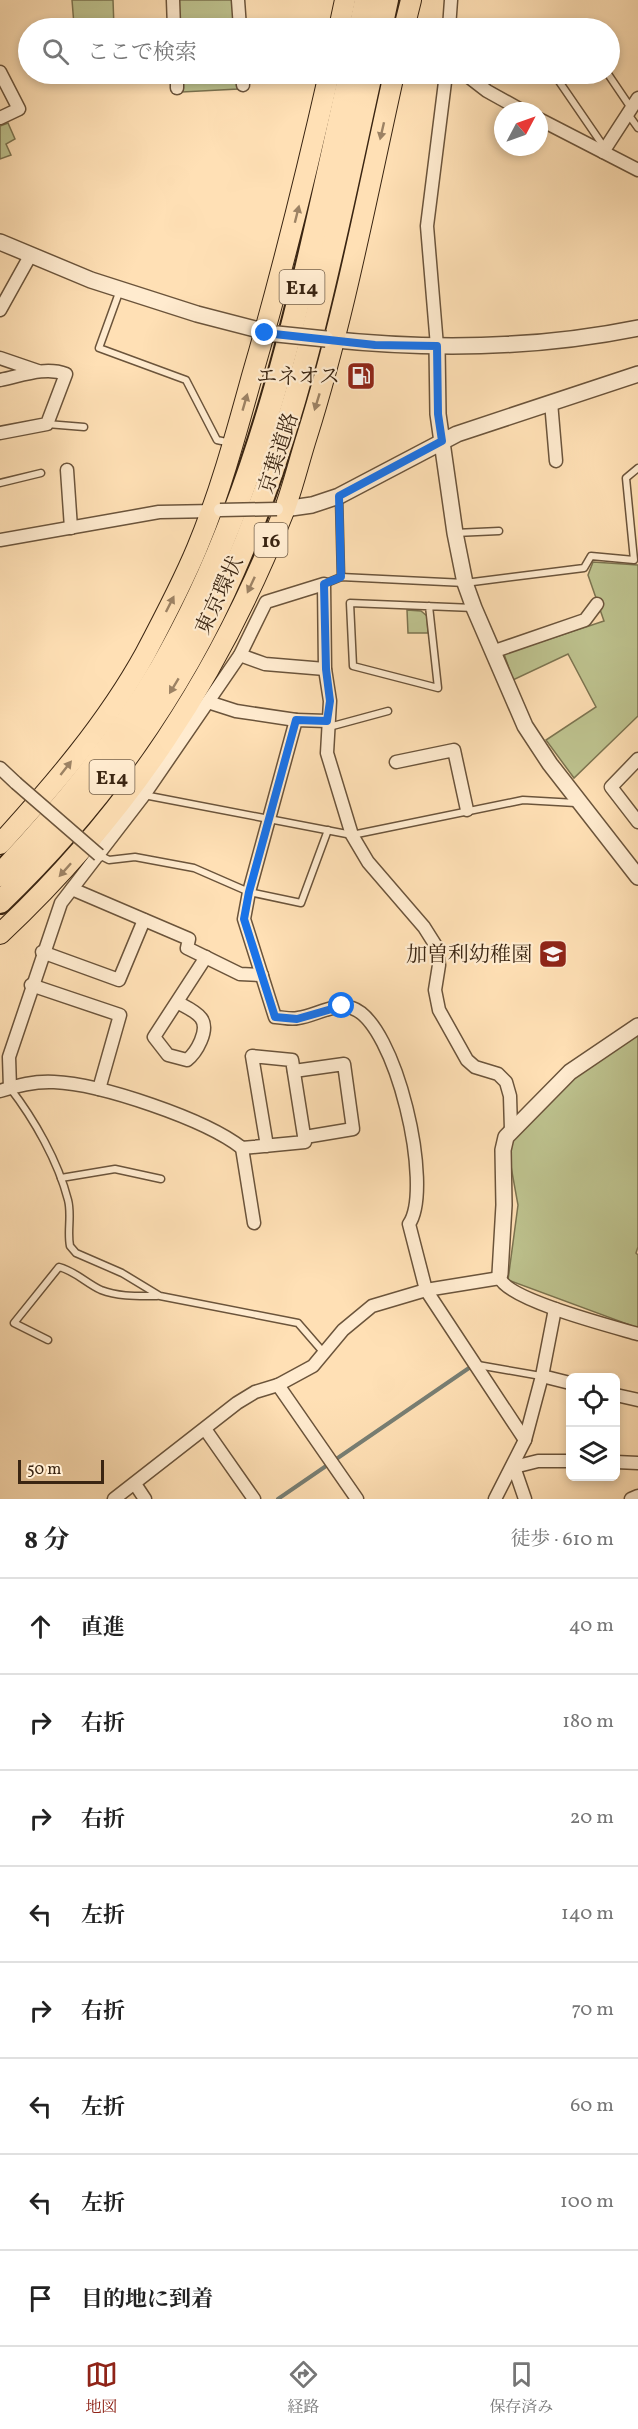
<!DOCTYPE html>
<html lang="ja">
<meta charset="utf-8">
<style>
:root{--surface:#fff;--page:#f6f6f6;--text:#222;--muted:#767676;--line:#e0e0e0;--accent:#8f2418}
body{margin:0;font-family:Vollkorn,"Noto Serif JP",serif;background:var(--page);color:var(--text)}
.controls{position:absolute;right:18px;bottom:18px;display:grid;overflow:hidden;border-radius:9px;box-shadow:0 3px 9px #0003}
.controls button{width:54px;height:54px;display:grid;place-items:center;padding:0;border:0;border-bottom:2px solid var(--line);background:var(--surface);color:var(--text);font:30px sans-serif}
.compass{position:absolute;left:494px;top:102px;width:54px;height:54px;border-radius:50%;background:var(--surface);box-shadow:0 3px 9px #0003;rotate:49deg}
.scale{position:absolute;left:18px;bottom:15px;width:86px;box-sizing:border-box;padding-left:6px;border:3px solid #3a2512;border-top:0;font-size:16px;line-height:21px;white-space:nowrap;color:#3a2512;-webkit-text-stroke:4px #ffebcf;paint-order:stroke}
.stop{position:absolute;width:18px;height:18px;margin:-14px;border:4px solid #1a73e8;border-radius:50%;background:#fff}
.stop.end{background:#1a73e8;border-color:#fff;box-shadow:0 2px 6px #0008}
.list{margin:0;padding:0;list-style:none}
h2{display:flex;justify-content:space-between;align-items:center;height:78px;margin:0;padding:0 24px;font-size:26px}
h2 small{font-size:20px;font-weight:400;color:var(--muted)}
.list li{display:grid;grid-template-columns:39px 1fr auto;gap:18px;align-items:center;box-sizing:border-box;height:96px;padding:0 24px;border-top:2px solid var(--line)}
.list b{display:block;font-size:22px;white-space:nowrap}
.list em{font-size:20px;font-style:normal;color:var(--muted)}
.icon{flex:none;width:33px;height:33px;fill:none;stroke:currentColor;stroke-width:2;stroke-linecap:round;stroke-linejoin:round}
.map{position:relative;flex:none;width:638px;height:1499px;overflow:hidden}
.search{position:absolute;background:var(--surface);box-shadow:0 3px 9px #0003;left:18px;right:18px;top:18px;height:66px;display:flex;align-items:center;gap:15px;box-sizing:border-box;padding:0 21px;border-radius:33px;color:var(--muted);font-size:22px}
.sheet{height:846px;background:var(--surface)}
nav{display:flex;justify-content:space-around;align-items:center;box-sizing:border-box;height:84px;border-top:2px solid var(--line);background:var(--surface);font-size:16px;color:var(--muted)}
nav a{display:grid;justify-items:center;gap:3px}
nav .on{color:var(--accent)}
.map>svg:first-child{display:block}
.green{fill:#bec38f;stroke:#7c7450;stroke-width:1.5}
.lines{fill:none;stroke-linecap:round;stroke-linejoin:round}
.stream{stroke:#787f74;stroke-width:4}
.service-casing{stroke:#6b543b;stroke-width:9}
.minor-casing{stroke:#6b543b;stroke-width:15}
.tertiary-casing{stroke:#6b543b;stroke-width:18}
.trunk-casing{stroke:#3a2512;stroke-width:22}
.motorway-casing{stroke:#3a2512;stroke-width:26}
.service{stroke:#ffebcf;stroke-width:6}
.minor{stroke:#ffebcf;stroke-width:12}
.tertiary{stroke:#ffebcf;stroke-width:15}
.trunk{stroke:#ffe0b5;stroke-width:20}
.motorway{stroke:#ffe0b5;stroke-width:22}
.minor-bridge-casing{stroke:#6b543b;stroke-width:15;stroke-linecap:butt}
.tertiary-bridge-casing{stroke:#6b543b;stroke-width:18;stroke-linecap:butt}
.minor-bridge{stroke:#ffebcf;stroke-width:12}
.tertiary-bridge{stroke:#ffebcf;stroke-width:15}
.oneway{fill:#9c8264}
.route{stroke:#1a73e8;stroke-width:8}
.labels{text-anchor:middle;stroke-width:4.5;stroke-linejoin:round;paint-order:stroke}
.shield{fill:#ffebcf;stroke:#75604b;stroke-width:1.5}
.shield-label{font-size:20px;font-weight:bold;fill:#3a2512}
.poi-label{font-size:21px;fill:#3a2512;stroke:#ffebcf;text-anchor:end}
.street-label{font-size:21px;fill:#3a2512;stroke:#ffebcf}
</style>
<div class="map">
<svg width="638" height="1499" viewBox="0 0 638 1499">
<rect width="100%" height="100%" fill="#ffe0b5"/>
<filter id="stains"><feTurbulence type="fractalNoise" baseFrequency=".00333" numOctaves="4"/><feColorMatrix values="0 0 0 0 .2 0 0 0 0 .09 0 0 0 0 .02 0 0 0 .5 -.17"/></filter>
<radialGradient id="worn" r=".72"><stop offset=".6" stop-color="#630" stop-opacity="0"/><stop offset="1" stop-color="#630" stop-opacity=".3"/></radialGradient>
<g class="green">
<polygon points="72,0 113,0 114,28 80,28 74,25"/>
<polygon points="177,0 232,0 234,28 179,28"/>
<polygon points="181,74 237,74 238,89 182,92"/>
<polygon points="8,123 15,139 6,144 11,155 0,159 0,126"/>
<polygon points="593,562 638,565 638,716 574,778 546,740 596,707 568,654 513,680 504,654 604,621 588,575"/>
<polygon points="407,610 421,611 427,616 428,633 408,633"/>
<polygon points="638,1032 638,1247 636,1253 638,1255 638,1328 508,1280 518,1205 508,1150 519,1125 572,1079"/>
</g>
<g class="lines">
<polyline class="stream" points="278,1499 469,1368"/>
<g class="service-casing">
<g id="service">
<polyline points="554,74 602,144 603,151"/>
<polyline points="608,74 631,108"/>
<polyline points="628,114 638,128"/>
<polyline points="120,290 99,348 186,380 217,440 231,443"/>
<polyline points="47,424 84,427"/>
<polyline points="0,483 41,473"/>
<polyline points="339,497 341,577"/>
<polyline points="455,533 499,531"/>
<polyline points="324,584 341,577 465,583 584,568 591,556 634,560 626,478 638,468"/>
<polyline points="429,606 438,688 353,666 350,603 474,608"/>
<polyline points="329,727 388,711"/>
<polyline points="144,795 352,835 523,800 576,803"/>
<polyline points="99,855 109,860 135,857 194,868 249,892 301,903 328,830"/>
<path d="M10,1088C34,1119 58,1161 68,1200C72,1215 67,1231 70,1246L76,1253L122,1273L160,1296L298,1323L324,1353"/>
<polyline points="61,1178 115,1169 161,1179"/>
<path d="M48,1340L14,1323L59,1267C75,1271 86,1283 101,1290C119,1297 138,1296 157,1296"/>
<polyline points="478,1365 541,1376"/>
</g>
</g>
<g class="minor-casing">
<g id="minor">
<polyline points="173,0 174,28"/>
<polyline points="238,0 240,28"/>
<polyline points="449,28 451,0"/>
<polyline points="0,72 19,109 0,118"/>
<polyline points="177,74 177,88"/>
<polyline points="242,74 243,85"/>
<polyline points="465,74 487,91 523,111"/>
<polyline points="539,119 638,170"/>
<polyline points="603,152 638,98"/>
<polyline points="0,310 30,256"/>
<polyline points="437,346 427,226 446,74"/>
<polyline points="0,358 38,371"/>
<path d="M0,380C21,376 45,366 66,374L47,424L0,433"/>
<polyline points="551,402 556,461"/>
<polyline points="67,470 71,528"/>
<polyline points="0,540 159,512 215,511"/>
<polyline points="492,652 585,620 597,604"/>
<polyline points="240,655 265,664 325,669"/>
<polyline points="208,702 236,711 296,720"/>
<path d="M327,721L296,720L249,892L244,919L275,1017C282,1017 291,1020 298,1018C315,1016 335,1002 352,1008C396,1022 434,1188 409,1224L426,1290L525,1440"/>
<polyline points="638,759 611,787 638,822"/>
<polyline points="396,762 454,750 467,810"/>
<polyline points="0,768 16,783"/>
<polyline points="72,889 189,939 187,948 240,974 262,975"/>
<polyline points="42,952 119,980 144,920"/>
<polyline points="31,985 120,1015 99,1089"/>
<path d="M177,1002C184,1006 196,1011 201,1018C210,1030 196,1053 187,1060L168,1055L154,1037L206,957"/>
<polyline points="294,1071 344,1064 353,1129 305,1137"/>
<polyline points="10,1088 9,1057 61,903 144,795 240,655 266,602 324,584 325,669 330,701 327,753 352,835 368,862 424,927 436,946 439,965 435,990 439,1010 467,1060 475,1067 498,1074 506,1082 510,1096 511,1130"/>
<path d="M0,1091C18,1085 34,1081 54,1082C101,1084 205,1119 242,1148L305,1142L292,1060L252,1056L267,1146"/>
<polyline points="242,1148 254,1223"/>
<path d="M500,1278C508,1300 614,1327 638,1334"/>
<polyline points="542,1376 570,1383"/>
<polyline points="278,1385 357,1499"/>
<polyline points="616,1395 638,1400"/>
<polyline points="205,1429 254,1499"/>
<polyline points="616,1462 638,1463"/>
<polyline points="514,1467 538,1461 570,1461"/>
<polyline points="514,1467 525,1499"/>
<polyline points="135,1484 145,1499"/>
<polyline points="114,1499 237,1403 255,1392 278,1385 313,1366 343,1330 372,1306 426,1290 500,1278 500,1274"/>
<polyline points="495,1499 525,1440 542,1376 555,1309"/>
<polyline points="631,1499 638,1496"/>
</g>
</g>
<g class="tertiary-casing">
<g id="tertiary">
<polyline points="0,242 91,280 197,314 274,334"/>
<path d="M326,339C430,350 535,349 638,328"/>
<polyline points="437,346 438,414 455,533 465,583 474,608 525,726 550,764 638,877"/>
<polyline points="284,509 312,505 339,496 457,434 638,374"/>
<polyline points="500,1274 504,1205 503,1150 506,1137 570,1072 638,1026"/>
</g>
</g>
<g class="trunk-casing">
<g id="trunk">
<polyline points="339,28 345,0"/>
<polyline points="404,28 411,0"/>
<path d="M0,844C53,786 107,723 145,654C163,620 182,584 197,548C220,493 236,434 252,376C281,276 306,175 329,74"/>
<path d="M0,934C130,812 218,677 284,511C293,487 299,461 307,436C344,318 367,195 394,74"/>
</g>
</g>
<g class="motorway-casing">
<g id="motorway">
<polyline points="360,28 366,0"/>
<polyline points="381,28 387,0"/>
<path d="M0,875C60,811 116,744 161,668C267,485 304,277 350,74"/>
<path d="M0,902C98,808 180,695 234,570C303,412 334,241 371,74"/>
</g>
</g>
<use href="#service" class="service"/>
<use href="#minor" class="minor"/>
<use href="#tertiary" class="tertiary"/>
<use href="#trunk" class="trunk"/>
<use href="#motorway" class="motorway"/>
<g class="minor-bridge-casing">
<g id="minor-bridge">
<polyline points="220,510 277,509"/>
<polyline points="16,783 99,855"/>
</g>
</g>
<g class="tertiary-bridge-casing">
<polyline id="tertiary-bridge" points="277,334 326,339"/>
</g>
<use href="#minor-bridge" class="minor-bridge"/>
<use href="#tertiary-bridge" class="tertiary-bridge"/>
</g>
<defs><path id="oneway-solid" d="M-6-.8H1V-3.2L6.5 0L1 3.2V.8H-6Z" transform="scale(1.5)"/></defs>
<g class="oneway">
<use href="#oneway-solid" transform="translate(382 131) rotate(103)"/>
<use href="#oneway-solid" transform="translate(297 214) rotate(-76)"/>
<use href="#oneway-solid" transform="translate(245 402) rotate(-74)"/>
<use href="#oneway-solid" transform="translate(317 402) rotate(107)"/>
<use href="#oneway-solid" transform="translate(251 585) rotate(115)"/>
<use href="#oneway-solid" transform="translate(170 604) rotate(-63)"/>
<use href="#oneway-solid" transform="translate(174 686) rotate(121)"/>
<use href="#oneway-solid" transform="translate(66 768) rotate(-52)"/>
<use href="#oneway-solid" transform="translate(65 870) rotate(132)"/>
</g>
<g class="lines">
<polyline class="route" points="265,333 375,345 437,346 438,414 442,441 339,496 341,577 324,584 326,669 330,701 327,721 296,720 249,892 244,919 275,1017 297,1019 342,1006"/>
</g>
<defs>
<g id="fuel-square" transform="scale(1.5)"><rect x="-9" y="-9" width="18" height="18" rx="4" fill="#8f2418" stroke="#ffebcf"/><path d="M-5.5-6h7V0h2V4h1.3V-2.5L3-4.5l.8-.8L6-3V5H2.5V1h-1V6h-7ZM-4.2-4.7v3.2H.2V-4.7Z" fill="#fff"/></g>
<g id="school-square" transform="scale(1.5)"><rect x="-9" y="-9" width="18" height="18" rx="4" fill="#8f2418" stroke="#ffebcf"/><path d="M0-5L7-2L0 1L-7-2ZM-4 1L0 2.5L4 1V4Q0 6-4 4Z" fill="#fff"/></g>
</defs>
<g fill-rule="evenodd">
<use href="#fuel-square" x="361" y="376"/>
<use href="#school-square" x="553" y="954"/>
</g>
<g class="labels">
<g class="shield">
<rect x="279.5" y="270" width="45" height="34" rx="4.5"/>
<rect x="254.5" y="523" width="33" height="34" rx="4.5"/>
<rect x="89.5" y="760" width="45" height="34" rx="4.5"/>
</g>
<g class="shield-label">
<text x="302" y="294">E14</text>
<text x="271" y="547">16</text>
<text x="112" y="784">E14</text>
</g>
<g class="poi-label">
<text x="340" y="383">エネオス</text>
<text x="532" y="961">加曽利幼稚園</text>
</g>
<g class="street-label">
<text transform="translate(278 453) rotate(-72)" y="7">京葉道路</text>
<text transform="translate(219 595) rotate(-65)" y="7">東京環状</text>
</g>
</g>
<rect width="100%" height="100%" filter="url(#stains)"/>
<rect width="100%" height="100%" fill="url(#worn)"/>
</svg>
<div class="controls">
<button><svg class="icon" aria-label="locate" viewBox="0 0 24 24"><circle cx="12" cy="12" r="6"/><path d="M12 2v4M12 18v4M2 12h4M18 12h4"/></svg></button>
<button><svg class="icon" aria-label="layers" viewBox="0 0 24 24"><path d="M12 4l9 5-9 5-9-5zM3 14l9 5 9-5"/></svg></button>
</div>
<svg class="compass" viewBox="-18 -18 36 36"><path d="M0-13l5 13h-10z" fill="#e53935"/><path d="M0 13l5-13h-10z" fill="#767676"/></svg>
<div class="scale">50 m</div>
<div class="stop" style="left:342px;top:1006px"></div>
<div class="stop end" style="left:265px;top:333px"></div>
<div class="search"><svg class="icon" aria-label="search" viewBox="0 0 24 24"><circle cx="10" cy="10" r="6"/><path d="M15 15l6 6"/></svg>ここで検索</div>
</div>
<section class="sheet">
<h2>8 分<small>徒歩 · 610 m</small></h2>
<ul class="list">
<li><svg class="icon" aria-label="ahead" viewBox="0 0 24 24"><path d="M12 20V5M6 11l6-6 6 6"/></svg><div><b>直進</b></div><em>40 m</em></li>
<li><svg class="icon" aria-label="right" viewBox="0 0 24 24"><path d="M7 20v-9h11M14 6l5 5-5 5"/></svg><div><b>右折</b></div><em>180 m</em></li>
<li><svg class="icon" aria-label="right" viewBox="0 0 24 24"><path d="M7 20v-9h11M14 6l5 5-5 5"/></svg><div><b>右折</b></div><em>20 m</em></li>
<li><svg class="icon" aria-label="left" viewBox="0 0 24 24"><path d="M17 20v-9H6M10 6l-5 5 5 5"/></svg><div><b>左折</b></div><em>140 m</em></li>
<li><svg class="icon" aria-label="right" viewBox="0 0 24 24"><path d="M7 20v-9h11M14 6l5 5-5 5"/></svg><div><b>右折</b></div><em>70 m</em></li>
<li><svg class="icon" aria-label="left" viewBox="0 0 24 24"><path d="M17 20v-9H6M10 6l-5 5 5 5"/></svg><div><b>左折</b></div><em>60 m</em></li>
<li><svg class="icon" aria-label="left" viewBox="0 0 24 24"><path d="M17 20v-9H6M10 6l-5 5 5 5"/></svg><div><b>左折</b></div><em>100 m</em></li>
<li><svg class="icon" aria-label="arrive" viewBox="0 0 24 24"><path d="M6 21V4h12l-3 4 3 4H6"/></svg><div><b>目的地に到着</b></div></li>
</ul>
</section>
<nav>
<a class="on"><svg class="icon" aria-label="map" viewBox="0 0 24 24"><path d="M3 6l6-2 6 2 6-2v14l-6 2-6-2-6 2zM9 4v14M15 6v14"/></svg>地図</a>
<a><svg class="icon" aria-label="directions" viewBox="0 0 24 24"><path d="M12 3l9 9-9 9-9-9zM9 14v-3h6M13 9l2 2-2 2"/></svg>経路</a>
<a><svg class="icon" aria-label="saved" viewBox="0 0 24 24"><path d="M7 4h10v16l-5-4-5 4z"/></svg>保存済み</a>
</nav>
